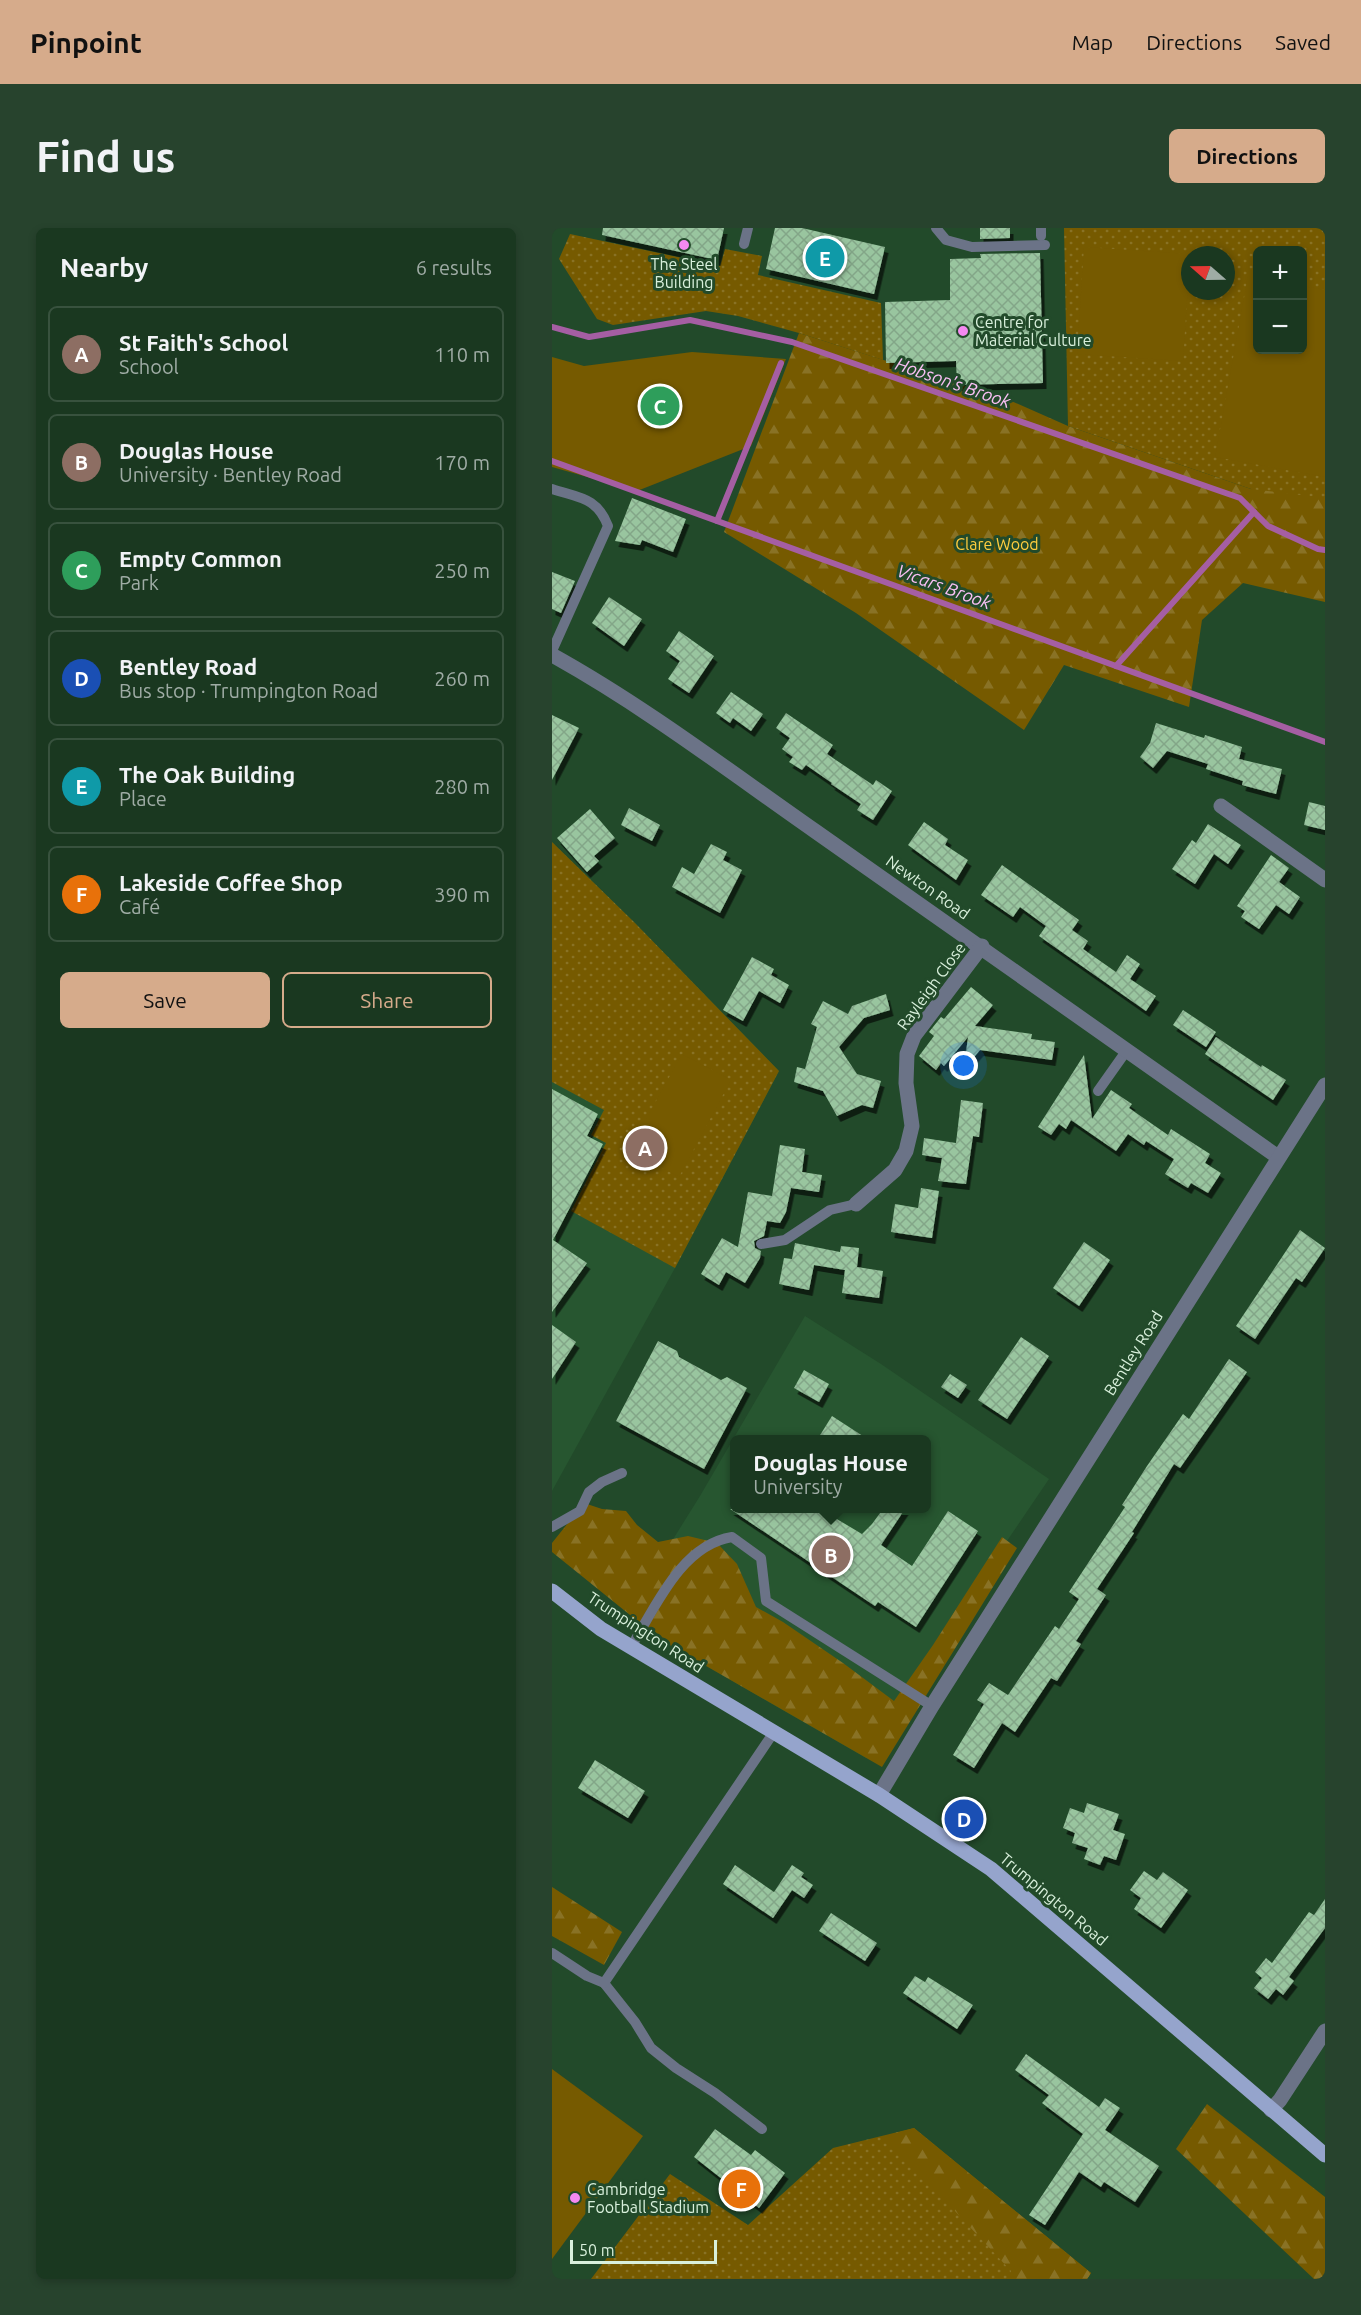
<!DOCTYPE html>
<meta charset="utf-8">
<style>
:root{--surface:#1a3820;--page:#27432d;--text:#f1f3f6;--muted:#9faca5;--line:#38523e;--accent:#d6ab8b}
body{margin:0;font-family:Ubuntu,sans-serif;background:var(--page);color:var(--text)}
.controls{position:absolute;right:18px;top:18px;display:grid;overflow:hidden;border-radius:9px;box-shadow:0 3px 9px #0003}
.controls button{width:54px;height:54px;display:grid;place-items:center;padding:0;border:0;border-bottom:2px solid var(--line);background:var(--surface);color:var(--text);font:30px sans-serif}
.compass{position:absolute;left:629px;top:18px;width:54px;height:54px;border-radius:50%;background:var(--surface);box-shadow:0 3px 9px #0003;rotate:290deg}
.scale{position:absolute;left:18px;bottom:15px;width:147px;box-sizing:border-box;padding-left:6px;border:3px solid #d9f0dc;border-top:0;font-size:16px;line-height:21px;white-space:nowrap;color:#d9f0dc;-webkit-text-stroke:4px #224a2a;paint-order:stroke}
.you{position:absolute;left:412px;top:838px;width:21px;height:21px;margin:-15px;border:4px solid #fff;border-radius:50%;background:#1a73e8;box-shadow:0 0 0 9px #1a73e833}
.badge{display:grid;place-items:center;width:39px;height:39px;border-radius:50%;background:var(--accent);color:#fff;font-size:20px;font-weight:700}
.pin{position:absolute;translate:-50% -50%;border:3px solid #fff;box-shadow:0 2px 6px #0006}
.popup{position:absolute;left:178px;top:1207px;width:201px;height:78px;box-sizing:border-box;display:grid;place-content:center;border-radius:9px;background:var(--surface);filter:drop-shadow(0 2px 4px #0005);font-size:20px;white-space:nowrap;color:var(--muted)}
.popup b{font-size:22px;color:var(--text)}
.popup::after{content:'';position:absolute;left:50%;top:100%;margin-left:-12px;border:12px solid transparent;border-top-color:var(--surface)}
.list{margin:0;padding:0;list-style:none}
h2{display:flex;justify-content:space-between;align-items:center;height:78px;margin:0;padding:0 24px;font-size:26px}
h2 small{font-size:20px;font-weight:400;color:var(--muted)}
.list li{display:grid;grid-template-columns:39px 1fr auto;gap:18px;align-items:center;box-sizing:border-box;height:96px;margin:0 12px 12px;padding:0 12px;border:2px solid var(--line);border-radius:9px}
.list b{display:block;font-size:22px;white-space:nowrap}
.list p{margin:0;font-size:20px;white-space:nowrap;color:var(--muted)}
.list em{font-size:20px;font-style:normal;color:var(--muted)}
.actions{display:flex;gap:12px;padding:18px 24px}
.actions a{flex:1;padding:14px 0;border:2px solid var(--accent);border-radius:9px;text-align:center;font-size:21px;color:var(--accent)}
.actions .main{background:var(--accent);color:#111}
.map{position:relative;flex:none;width:773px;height:2051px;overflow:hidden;border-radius:9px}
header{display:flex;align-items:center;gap:36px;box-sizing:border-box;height:84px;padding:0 30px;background:var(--accent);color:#111}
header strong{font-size:28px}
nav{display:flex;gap:33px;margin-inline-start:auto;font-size:21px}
.intro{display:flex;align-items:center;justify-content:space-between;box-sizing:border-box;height:144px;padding:0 36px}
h1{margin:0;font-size:42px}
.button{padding:15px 27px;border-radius:9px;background:var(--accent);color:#111;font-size:21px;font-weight:700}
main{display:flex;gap:36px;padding:0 36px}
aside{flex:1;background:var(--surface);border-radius:9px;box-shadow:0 3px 9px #0003}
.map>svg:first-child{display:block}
.built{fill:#275630;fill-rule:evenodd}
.grass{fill:url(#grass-dots);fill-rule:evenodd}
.forest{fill:url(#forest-firs)}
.garden{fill:#765a00}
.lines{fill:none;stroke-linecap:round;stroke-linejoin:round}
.stream{stroke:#a55ea3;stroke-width:6}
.building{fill:url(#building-cross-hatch);filter:url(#shadow)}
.service{stroke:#6b7387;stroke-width:10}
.minor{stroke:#6b7387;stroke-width:15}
.primary{stroke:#95a4cc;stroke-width:15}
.poi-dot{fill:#f489f0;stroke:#224a2a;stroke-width:2}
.labels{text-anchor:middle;stroke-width:6;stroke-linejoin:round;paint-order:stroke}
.poi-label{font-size:16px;fill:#d9f0dc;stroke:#224a2a;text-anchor:start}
.park-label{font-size:16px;fill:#ffcd3e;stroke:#224a2a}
.street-label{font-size:16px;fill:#d9f0dc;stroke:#224a2a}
.water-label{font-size:18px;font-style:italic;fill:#fac0f6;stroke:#224a2a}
</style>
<header>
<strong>Pinpoint</strong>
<nav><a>Map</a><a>Directions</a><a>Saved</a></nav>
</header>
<div class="intro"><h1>Find us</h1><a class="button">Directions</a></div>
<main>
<aside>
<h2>Nearby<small>6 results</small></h2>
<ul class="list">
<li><span class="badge" style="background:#8d6e63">A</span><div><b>St Faith's School</b><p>School</p></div><em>110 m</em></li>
<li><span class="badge" style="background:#8d6e63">B</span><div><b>Douglas House</b><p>University · Bentley Road</p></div><em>170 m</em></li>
<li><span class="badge" style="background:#2e9e5b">C</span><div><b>Empty Common</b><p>Park</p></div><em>250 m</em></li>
<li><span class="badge" style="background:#1a4fb4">D</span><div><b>Bentley Road</b><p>Bus stop · Trumpington Road</p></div><em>260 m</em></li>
<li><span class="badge" style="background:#0f9aa8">E</span><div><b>The Oak Building</b><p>Place</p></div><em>280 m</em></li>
<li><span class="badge" style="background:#e8710a">F</span><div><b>Lakeside Coffee Shop</b><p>Café</p></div><em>390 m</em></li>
</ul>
<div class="actions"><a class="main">Save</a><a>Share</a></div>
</aside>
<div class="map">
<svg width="773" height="2051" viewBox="0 0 773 2051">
<defs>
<pattern id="grass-dots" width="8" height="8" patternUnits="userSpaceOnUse" patternTransform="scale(1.5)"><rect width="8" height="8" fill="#765a00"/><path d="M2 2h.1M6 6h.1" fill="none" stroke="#897225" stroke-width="1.8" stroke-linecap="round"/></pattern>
<pattern id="forest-firs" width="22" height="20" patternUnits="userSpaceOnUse" patternTransform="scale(1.5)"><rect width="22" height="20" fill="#765a00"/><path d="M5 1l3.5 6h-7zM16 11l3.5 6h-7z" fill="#897225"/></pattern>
<pattern id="building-cross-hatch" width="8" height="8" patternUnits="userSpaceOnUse" patternTransform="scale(1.5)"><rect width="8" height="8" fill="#99c59f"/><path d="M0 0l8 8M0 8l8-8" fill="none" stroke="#83a688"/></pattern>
<filter id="shadow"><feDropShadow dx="3.5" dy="6" stdDeviation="0" flood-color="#0009"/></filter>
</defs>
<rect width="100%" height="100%" fill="#224a2a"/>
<g class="built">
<polygon points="0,614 83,695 227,843 123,1040 0,1263"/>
<path d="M253,1088L329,1136L497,1251L354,1462L314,1530L109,1412L75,1385L148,1268ZM183,1212H375V1280H183Z"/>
</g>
<g class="grass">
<path d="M512,0H773V311L699,261L516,198ZM706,22H750V122H706ZM638,27H674V63H638Z"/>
<polygon points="18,6 168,38 173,21 210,28 206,47 329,75 331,132 247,105 186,88 154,83 61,97 45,91 7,31"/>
<polygon points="0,614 83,695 227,843 123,1040 19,983 54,915 39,907 52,882 0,854"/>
<polygon points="362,1900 539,2045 535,2051 39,2051 118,1946 196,1997 281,1920"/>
</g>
<g class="forest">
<polygon points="247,105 457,172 516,198 699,261 773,270 773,374 691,355 650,392 637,479 512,437 472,502 304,385 172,304"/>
<polygon points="32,1275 50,1281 74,1283 85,1297 106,1314 136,1308 165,1315 185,1336 204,1379 231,1394 291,1435 342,1473 381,1417 450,1309 465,1320 330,1539 109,1412 0,1324 0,1315"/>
<polygon points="0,1659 70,1704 52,1737 0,1708"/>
<polygon points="655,1876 773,1969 773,2051 762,2051 624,1921"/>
<polygon points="362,1900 539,2045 535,2051 457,2051 459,2043 333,1908"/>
</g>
<g class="garden">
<polygon points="532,19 638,26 631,133 525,126"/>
<polygon points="696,48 705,50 706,122 750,122 751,58 773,62 773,249 663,229"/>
<polygon points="140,124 234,131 199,218 85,263 0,239 0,129 32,138"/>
<polygon points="130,826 179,852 127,949 77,922"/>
<polygon points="0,1841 91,1908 0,2031"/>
</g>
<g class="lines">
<g class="stream">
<polyline points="0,99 37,109 138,92 240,114 688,270 716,298 766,321 773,322"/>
<polyline points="0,233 773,514"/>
<polyline points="165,293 229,135"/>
<polyline points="564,438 702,284"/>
</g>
</g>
<g class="building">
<polygon points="51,0 172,0 165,32 50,7"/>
<polygon points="223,0 250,0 333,19 322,66 214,41"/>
<polygon points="428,0 458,0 458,10 428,11"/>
<polygon points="488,25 491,155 405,157 404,133 334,135 333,74 398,72 398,31 429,30 428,26"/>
<polygon points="80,270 134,291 121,324 90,312 88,317 63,313"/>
<polygon points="0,344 23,353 9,385 0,381"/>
<polygon points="57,369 90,391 72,418 40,395"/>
<polygon points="127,403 162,428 137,465 116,451 128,433 114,423"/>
<polygon points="179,464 211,486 199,503 181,490 178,495 164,485"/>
<polygon points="234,485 281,517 275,526 321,557 324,552 340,563 321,592 305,582 309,576 279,556 280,555 254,537 250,542 237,534 241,529 230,521 238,510 224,500"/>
<polygon points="0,487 27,500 0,552"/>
<polygon points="604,495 652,510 653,507 690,519 687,531 730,541 724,566 690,557 691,553 654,541 656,536 615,523 601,540 588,529 598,515"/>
<polygon points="757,574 773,578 773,602 752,597"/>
<polygon points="77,580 108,597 100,613 69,597"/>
<polygon points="38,581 63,610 42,628 47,633 35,644 5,610"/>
<polygon points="372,594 396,611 393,617 416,632 404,652 356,617"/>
<polygon points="656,596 689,617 676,636 662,626 643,656 620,641 640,612 644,615"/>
<polygon points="159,616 175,624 171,632 190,642 168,685 120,659 130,639 142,646"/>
<polygon points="719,627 737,640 727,654 748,669 737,686 724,677 707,701 689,689 693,683 685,678"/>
<polygon points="450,637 527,692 520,702 536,713 531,721 564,744 575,727 588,736 578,751 604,768 594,783 487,708 494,698 468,679 461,689 429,667"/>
<polygon points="200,729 222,741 219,747 237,757 228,775 207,763 191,793 171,782"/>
<polygon points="419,759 441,777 423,798 480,806 479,811 503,814 500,832 428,822 412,841 416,809 392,838 389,835 384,842 367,828 382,808 377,804 389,789 392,791"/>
<polygon points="334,766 338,782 312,790 287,819 305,846 329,853 321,880 310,877 285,888 271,863 242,854 245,839 253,841 265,799 259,796 271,773 296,786 300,778"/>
<polygon points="631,782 664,804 654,819 621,797"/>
<polygon points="664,809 709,839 710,837 734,852 721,872 653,826"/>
<polygon points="532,827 540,891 559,862 580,876 577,880 616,907 619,901 658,926 653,935 669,945 656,965 639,955 636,960 613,946 622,931 594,913 592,917 576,906 564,923 519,892 514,901 507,896 499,907 486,899"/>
<polygon points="0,861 46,886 35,908 51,916 1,1012 35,1035 0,1084"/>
<polygon points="409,872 431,875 427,909 421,908 414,956 386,953 390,930 370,927 372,910 404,915"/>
<polygon points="228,917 253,921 250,944 270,947 267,964 239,960 234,984 228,995 215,993 212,1008 202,1013 203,1020 209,1023 208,1030 193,1055 174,1044 167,1057 149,1046 170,1010 186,1019 196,964 220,968"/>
<polygon points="369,960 387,963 380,1010 339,1004 343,976 366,980"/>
<polygon points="748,1002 773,1020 750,1054 744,1050 703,1111 684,1098"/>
<polygon points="532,1014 558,1032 527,1078 501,1060"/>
<polygon points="243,1015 288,1024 289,1018 307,1020 305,1039 331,1043 327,1070 290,1065 293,1042 262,1037 257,1062 227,1056 232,1030 240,1031"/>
<polygon points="0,1097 24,1114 0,1151"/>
<polygon points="469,1109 497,1128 455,1191 426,1172"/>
<polygon points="106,1113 125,1123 127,1129 169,1152 175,1149 195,1160 152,1241 64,1193"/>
<polygon points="677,1131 695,1144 628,1240 622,1236 580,1304 582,1305 545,1361 554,1367 524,1413 529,1416 505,1453 499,1450 463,1504 450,1495 422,1540 401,1527 432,1476 425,1472 437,1455 456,1467 503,1398 507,1401 527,1371 517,1364 573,1279 570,1277 595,1238 631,1186 637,1191"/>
<polygon points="252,1142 277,1156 267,1174 242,1160"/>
<polygon points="398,1146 415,1157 406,1170 389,1159"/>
<polygon points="280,1188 317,1212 265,1212"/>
<polygon points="178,1281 268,1281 310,1306 320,1296 331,1281 353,1281 329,1317 360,1338 396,1283 426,1303 364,1399 326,1374 323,1378"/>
<polygon points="43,1532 93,1563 76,1590 26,1560"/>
<polygon points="535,1575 567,1586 561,1602 573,1606 564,1632 552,1628 548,1637 532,1631 536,1620 520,1615 523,1605 511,1600 518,1580 532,1585"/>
<polygon points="183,1637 222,1664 240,1637 252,1645 249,1649 261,1657 252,1670 240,1662 221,1690 171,1656"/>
<polygon points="592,1643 605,1652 611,1644 636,1662 609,1700 582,1681 589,1670 578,1662"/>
<polygon points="773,1671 773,1700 737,1749 742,1753 731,1767 724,1761 716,1771 702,1760 710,1750 703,1744 714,1730 720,1735 757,1684 762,1687"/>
<polygon points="279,1685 325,1715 313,1733 267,1703"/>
<polygon points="363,1748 373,1754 376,1749 421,1777 405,1801 351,1765"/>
<polygon points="474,1826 547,1879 553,1870 568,1880 553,1902 607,1938 583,1974 552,1954 549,1959 527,1944 493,1997 477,1987 531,1906 490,1875 497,1867 463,1842"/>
<polygon points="163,1901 199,1927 203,1922 233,1945 207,1980 142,1929"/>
</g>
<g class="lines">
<g class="service">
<polyline points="384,0 394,12 420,19 493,17"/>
<polyline points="489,0 489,8"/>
<polyline points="192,16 196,0"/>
<path d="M0,261C27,270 45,269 56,298L0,423"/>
<polyline points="546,863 575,822"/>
<polyline points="209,1016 233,1012 278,982 304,976"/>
<polyline points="0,1299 28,1283 37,1264 50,1254 70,1245"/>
<path d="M79,1419C103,1380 129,1317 180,1309L209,1330L214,1373L380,1478"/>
<polyline points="0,1725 35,1748 52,1755 83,1794 99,1820 124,1840 163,1865 210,1901"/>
<polyline points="52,1755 222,1504"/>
</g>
<g class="minor">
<path d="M0,427C92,478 177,543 263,603C418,711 572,820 726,929"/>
<polyline points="669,578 773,652"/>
<polyline points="304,976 343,942 354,923 360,898 354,855 355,826 362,808 430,718"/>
<polyline points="327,1567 380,1478 773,857"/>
<polyline points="719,1882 728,1872 773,1803"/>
</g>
<polyline class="primary" points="0,1363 49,1401 327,1567 439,1641 773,1927"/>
</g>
<g class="poi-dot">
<circle cx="132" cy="17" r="6"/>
<circle cx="411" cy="103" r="6"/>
<circle cx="23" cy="1970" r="6"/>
</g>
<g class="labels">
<g class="poi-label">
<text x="132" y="42" text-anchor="middle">The Steel<tspan x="132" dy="18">Building</tspan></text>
<text x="423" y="100">Centre for<tspan x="423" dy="18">Material Culture</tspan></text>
<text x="35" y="1967">Cambridge<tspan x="35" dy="18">Football Stadium</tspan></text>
</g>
<g class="park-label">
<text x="445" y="322">Clare Wood</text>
</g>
<g class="street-label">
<text transform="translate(376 659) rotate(35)" y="6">Newton Road</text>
<text transform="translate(379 758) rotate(-54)" y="6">Rayleigh Close</text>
<text transform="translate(581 1125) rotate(-58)" y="6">Bentley Road</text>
<text transform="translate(94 1404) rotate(33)" y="6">Trumpington Road</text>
<text transform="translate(502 1671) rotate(40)" y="6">Trumpington Road</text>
</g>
<g class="water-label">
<text transform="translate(401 155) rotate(19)" y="6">Hobson's Brook</text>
<text transform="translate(392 359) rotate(20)" y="6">Vicars Brook</text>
</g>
</g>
</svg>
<div class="controls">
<button>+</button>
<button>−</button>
</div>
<svg class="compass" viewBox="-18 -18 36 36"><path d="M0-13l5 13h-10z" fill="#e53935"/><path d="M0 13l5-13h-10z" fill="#9faca5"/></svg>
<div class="scale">50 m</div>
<div class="you"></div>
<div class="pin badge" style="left:93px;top:920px;background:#8d6e63">A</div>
<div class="pin badge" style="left:279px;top:1327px;background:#8d6e63">B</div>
<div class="popup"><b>Douglas House</b>University</div>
<div class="pin badge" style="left:108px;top:178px;background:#2e9e5b">C</div>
<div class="pin badge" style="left:412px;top:1591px;background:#1a4fb4">D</div>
<div class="pin badge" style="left:273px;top:30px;background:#0f9aa8">E</div>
<div class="pin badge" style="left:189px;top:1961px;background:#e8710a">F</div>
</div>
</main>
